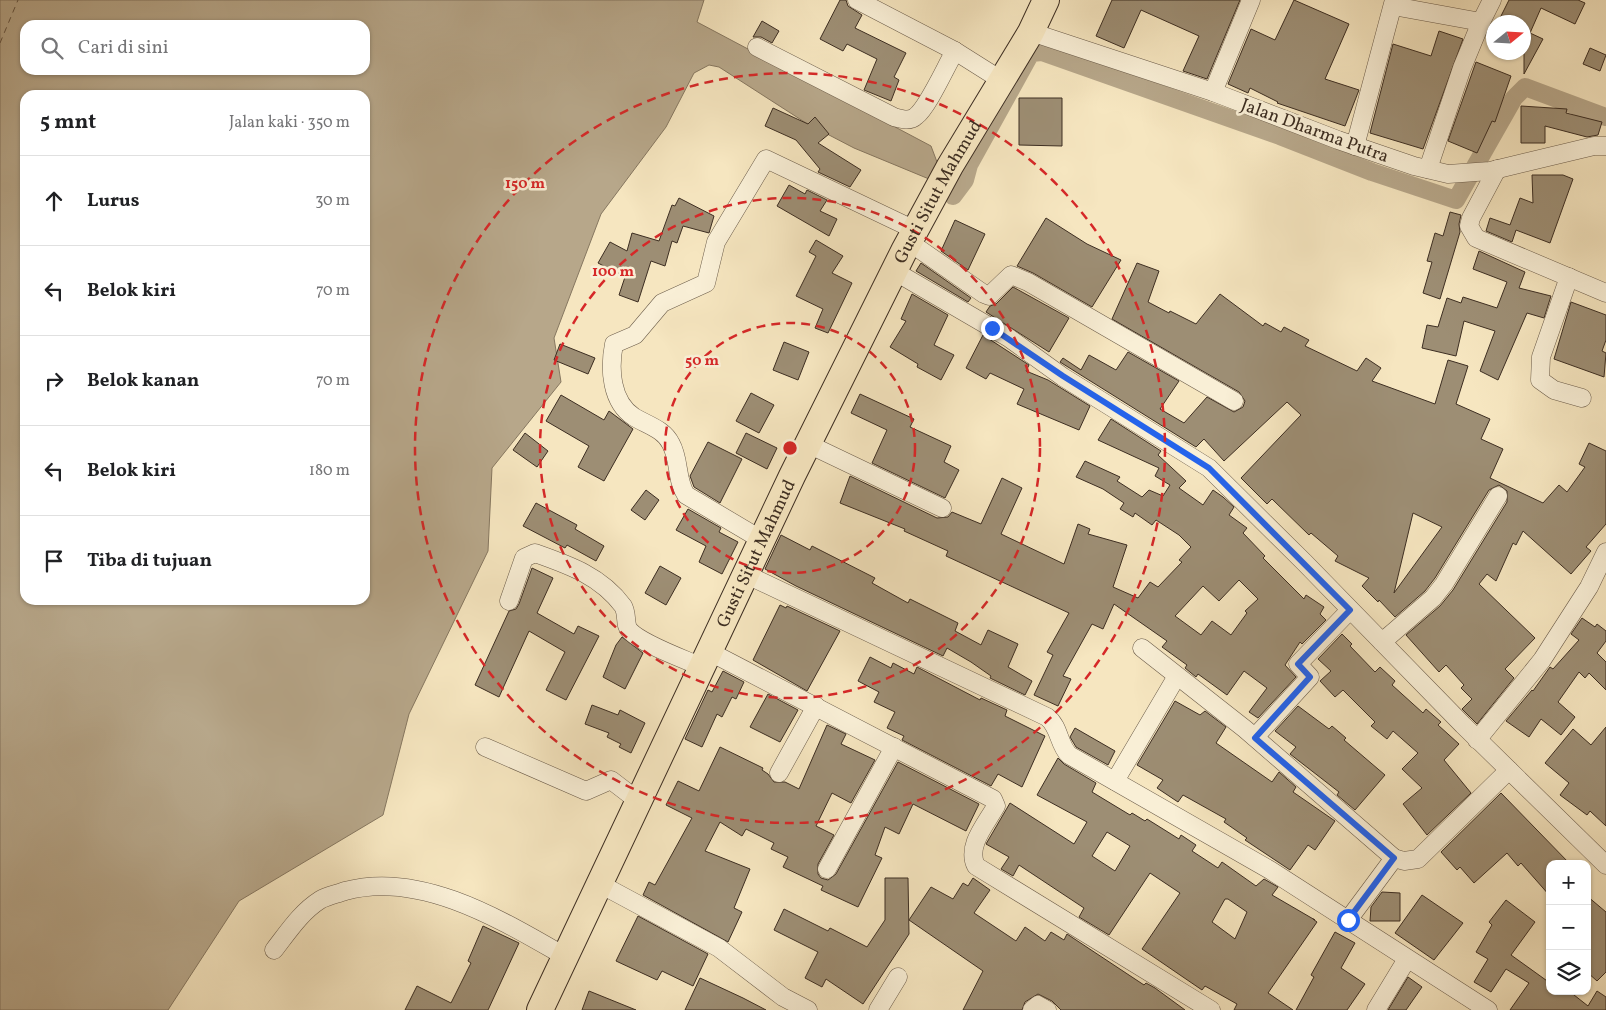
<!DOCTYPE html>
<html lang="id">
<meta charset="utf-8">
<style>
:root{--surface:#fff;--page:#f2f2f2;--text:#202124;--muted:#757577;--line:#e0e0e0}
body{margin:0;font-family:Vollkorn,serif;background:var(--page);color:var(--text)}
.controls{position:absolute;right:15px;bottom:15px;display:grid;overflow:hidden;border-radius:10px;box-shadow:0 1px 4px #0004}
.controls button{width:45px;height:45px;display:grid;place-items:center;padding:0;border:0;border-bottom:1px solid var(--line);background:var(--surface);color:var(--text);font:25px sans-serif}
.compass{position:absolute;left:1486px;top:15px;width:45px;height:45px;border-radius:50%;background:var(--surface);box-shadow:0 1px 4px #0004;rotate:72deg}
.stop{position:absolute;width:15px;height:15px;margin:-11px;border:4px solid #2563eb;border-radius:50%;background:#fff}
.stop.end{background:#2563eb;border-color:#fff;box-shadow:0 1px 5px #0008}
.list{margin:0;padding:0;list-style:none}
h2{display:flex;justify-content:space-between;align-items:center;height:65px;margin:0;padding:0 20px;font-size:21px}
h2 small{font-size:16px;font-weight:400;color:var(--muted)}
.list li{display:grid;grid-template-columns:32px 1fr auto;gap:15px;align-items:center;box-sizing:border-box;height:90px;padding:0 20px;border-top:1px solid var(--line)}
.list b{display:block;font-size:19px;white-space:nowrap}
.list em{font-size:16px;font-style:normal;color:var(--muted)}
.icon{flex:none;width:28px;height:28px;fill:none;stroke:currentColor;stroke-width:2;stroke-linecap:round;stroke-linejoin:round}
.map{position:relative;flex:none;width:1606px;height:1010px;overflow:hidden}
.search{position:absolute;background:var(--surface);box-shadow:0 1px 4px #0004;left:20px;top:20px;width:350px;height:55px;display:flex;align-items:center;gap:12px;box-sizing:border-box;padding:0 18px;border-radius:15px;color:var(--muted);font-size:19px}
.panel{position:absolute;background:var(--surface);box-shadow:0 1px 4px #0004;left:20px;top:90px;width:350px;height:515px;border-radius:15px}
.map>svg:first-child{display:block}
.water{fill:#b7a78a;stroke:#867760;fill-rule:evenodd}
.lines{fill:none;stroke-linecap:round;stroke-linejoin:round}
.canal{stroke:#b7a78a;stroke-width:18}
.ferry{stroke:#625241;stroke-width:1;stroke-dasharray:6 5;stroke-linecap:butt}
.building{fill:#9d8e74;stroke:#3d2e22;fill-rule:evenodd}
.minor-casing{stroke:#6b5c4a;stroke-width:19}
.highway-casing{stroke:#3d2e22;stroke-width:28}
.minor{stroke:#f9efd6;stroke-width:18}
.highway{stroke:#f6e6c0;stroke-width:26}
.route{stroke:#2563eb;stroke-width:6}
.ring{fill:none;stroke:#d62828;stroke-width:2.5;stroke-dasharray:9 6}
.labels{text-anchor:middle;stroke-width:5;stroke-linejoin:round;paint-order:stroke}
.street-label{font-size:18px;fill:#3d2e22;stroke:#f9efd6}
.centre{fill:#d62828;stroke:#f9efd6;stroke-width:2.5}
.ring-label{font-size:15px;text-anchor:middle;font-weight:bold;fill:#d62828;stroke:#f9efd6;stroke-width:5;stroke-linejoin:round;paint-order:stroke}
</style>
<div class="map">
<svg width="1606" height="1010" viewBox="0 0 1606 1010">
<rect width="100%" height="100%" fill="#f6e6c0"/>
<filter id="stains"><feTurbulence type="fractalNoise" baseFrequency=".004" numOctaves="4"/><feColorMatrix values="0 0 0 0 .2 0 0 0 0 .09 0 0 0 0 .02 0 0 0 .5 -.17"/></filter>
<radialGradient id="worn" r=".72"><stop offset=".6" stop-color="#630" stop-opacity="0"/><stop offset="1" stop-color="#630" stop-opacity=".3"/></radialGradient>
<path class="water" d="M0,0H704L697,22L931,146L946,186L854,148L806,123L719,67L709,65L694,73L666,127L601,214L554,338L561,382L492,468L488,551L409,714L383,815L239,901L168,1010H0ZM25,25H365V70H25ZM25,95H365V600H25Z"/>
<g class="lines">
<polyline class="canal" points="946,186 953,196 965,180 969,165 1031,53 1042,52 1280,136 1372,172 1456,200 1514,98 1525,87 1606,117"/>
<polyline class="ferry" points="0,43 18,0"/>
</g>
<g class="building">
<polygon points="840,0 846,0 848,6 862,15 855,28 906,53 894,77 899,80 891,101 864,90 877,59 847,44 843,51 820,39"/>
<polygon points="1112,0 1240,0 1207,79 1183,71 1199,36 1141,10 1124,48 1096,36"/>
<polygon points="1294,0 1349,24 1325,79 1359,90 1345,126 1277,103 1278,102 1250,88 1248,93 1228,84 1251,29 1275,40"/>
<polygon points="1509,0 1578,0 1585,3 1575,24 1541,8 1530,33 1543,39 1524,74 1524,22 1498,22"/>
<polygon points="762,21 779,31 772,43 761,37 753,37"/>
<polygon points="1439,31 1463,39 1423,149 1370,133 1393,44 1431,56"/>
<polygon points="1590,48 1606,55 1600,71 1583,64"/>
<polygon points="1476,62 1511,76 1495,122 1492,121 1477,153 1448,141"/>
<polygon points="1019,98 1062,98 1062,146 1019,145"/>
<polygon points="1521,106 1567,109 1566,113 1602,122 1598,135 1587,137 1545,126 1545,143 1521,143"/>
<polygon points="773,108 808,124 815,117 829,134 818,143 861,170 850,187 818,172 820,169 796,140 765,126"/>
<polygon points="1532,175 1563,175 1573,179 1550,243 1516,230 1512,242 1486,231 1490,218 1510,225 1520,198 1533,203"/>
<polygon points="789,185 805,194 807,190 827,200 820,211 837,219 829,236 777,206"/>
<polygon points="679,198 714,216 709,233 683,226 677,243 672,241 665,266 651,261 638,302 619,295 625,277 598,263 610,242 627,251 632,233 659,241 672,205 675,206"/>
<polygon points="1450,212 1461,215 1459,224 1460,232 1440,299 1423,293 1432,262 1427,261 1435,233 1443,236"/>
<polygon points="1046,218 1087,244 1121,260 1092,307 1033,273 1017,266"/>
<polygon points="955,220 985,234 968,270 941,251"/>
<polygon points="816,240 843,256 832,273 852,283 828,333 815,328 823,309 796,296 816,256 809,252"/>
<polygon points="1479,251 1525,272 1519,288 1551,296 1544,318 1527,313 1498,380 1480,371 1495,331 1464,321 1456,356 1422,348 1427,325 1438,327 1447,298 1461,303 1463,297 1497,308 1507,282 1473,269"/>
<polygon points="921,263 971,298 968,302 916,271"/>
<path d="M1137,263L1159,271L1148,302L1169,313L1170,311L1196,324L1220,294L1263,326L1265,323L1281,332L1284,327L1309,340L1305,346L1357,371L1366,358L1381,368L1372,381L1435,404L1448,360L1468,366L1456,404L1490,419L1481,439L1503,449L1490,478L1543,503L1559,485L1567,492L1585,467L1579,464L1589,443L1606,451V524L1586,547L1591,551L1571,574L1523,531L1516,545L1513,543L1496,581L1487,574L1479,584L1535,638L1505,669L1514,678L1477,724L1462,709L1472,699L1461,688L1464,685L1446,665L1439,672L1406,635L1440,606L1453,590L1507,502V491L1499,485L1489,490L1435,578L1425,591L1395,617L1379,600L1378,602L1362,586L1369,578L1335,561L1338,556L1311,533L1309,535L1272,499L1267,504L1241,478L1301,415L1287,402L1224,461L1204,439L1196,447L1060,362L1063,358L1081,370L1089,355L1116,370L1128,352L1179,381L1160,409L1184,423L1207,397L1234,412L1243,407L1245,401L1239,392L1112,319ZM1413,513L1442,527L1394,593Z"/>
<polygon points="1013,287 1069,318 1049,352 986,312 990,306 996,304"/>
<polygon points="912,294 948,315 934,345 954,355 941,380 917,367 918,364 890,347 906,321 901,319"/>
<polygon points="1571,302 1606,315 1606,340 1602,351 1606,353 1604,377 1554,359"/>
<polygon points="983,335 1029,365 1026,371 1048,380 1090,406 1079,430 1017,404 1024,389 990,373 986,379 966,368"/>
<polygon points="784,342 809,352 798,380 773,370"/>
<polygon points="560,344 595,358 588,374 554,360"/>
<polygon points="751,393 774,405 759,433 736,421"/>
<polygon points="860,394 914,419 910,427 951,446 944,462 959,470 945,498 872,463 887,430 851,413"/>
<polygon points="561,395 604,420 609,411 633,429 604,481 578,467 589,446 546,421"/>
<path d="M1111,419L1161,451L1158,455L1186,481L1179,488L1203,505L1213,490L1223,497L1234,507L1229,515L1247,528L1243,533L1265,556L1263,558L1304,599L1306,595L1324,607L1320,614L1326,620L1302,644L1300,642L1285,665L1296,677L1258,718L1249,712L1267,688L1244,671L1227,695L1198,674L1196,677L1185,668L1187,665L1162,647L1167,641L1114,604L1103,629L1092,624L1063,676L1071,679L1058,706L1034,695L1053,655L1047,652L1069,613L946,556L948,551L904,531L905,529L840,503L850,476L937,518L948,517L952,512L981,524L1002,478L1022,488L1001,534L1064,564L1078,524L1090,529L1088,534L1127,545L1113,587L1138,598L1150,582L1158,587L1182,562L1179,560L1191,547L1179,535L1156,520L1152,525L1135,513L1133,517L1120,509L1124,503L1103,489L1076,477L1085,461L1120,477L1117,481L1142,497L1149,490L1163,496L1170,485L1155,476L1159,468L1098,440ZM1239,580L1258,599L1245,611L1247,613L1231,635L1212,621L1201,635L1175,616L1203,586L1219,601Z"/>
<polygon points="525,433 548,451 537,467 513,450"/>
<polygon points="746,433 777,448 767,469 736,453"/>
<polygon points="708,442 742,459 720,503 694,487 690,476"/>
<polygon points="646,490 659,500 645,520 631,510"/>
<polygon points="536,503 577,525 575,529 604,546 596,561 567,545 565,548 523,526"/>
<polygon points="688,509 721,528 719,532 738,542 722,574 699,562 706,546 676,530"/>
<polygon points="781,535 810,550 812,546 875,578 872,583 908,603 910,599 958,623 955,631 981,645 988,630 1018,644 1008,667 1032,681 1025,695 990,678 991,676 971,662 947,648 943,656 796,586 765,569"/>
<polygon points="660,566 681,578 666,605 645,593"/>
<polygon points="532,568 553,578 537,613 574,634 578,626 599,636 566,700 546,690 565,652 529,631 499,697 475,685 509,611 516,609 519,604"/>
<polygon points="780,605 786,608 787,606 840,631 807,691 753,660"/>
<polygon points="1582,618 1595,627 1597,624 1606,631 1606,641 1597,653 1606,662 1606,690 1589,673 1585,678 1579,672 1558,702 1575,717 1561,735 1541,719 1529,737 1506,721 1532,690 1533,691 1550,667 1553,669 1579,640 1571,634"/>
<polygon points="1342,634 1352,644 1350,646 1375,672 1380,667 1395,681 1392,685 1423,713 1426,709 1441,722 1438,725 1459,744 1444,760 1471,793 1427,835 1403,804 1422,788 1402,769 1418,753 1393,731 1387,739 1371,726 1375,722 1343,690 1335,697 1320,681 1331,671 1318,659"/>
<polygon points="622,637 643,653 625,689 603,677 616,645"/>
<polygon points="870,657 891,668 893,663 914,674 917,667 980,700 981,698 1007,710 1005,716 1045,736 1022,787 998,774 991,786 902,740 904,736 887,728 895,712 874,702 879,692 858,681"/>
<polygon points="723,671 744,682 736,699 732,697 722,717 717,714 702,747 685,739 708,690 712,692"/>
<polygon points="768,694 798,710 780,742 750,727"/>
<polygon points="1175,701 1200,715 1205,711 1226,727 1216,743 1272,782 1279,772 1296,787 1293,792 1335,821 1315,850 1308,845 1290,870 1245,840 1247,838 1224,822 1226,819 1183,795 1178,802 1157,788 1163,780 1137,765"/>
<polygon points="592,705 618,715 620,710 645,723 631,753 619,747 621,744 607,737 609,733 585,724"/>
<polygon points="1298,706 1329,729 1332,726 1346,738 1344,740 1385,775 1355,810 1337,795 1339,792 1290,754 1296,747 1275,731"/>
<polygon points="827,725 846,734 841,744 875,760 851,803 832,793 816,826 834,835 818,864 818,874 821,878 828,880 836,874 898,762 979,804 966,831 913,804 899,834 885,827 875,855 882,858 858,907 821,890 823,886 783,867 788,857 771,849 774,843 746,829 742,836 720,822 705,851 750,869 734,908 742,912 728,942 643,895 649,882 655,885 692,818 666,805 678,781 699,791 720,747 763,768 762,770 768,774 774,782 785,782 799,789"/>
<polygon points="1606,727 1606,826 1590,811 1587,815 1560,795 1569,783 1545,763 1573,729 1591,745"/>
<polygon points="1075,728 1115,751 1108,765 1076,747 1070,737"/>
<path d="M1058,758L1064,764L1096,783L1092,792L1130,815L1132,813L1145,821L1147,819L1179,839L1181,835L1196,845L1192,851L1218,868L1222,862L1256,886L1264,879L1278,887L1272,895L1315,920L1313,919L1317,922L1268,993L1293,1010H1234L1237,1004L1205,986L1202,990L1142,949L1180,893L1150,873L1109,935L1079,917L1084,908L1019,865L1013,876L1001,869L1009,857L986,844L1010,803L1074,844L1087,822L1037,795ZM1107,832L1130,846L1115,871L1092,856ZM1225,899H1228L1247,912L1235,939L1212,922Z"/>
<polygon points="1501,793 1570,864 1550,864 1550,896 1521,863 1518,866 1507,853 1474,883 1460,867 1457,870 1441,852"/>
<polygon points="885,878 908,878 909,934 863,1004 826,979 822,987 805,978 818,952 774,930 784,909 828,931 830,928 867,947 885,920"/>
<polygon points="973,878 990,890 974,913 1016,941 1025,927 1045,941 1051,932 1064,940 1067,934 1144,985 1146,983 1155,988 1185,1010 1061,1010 1052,1001 1038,994 1025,1002 1022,1010 963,1010 983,971 909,920 931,887 953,899 963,883 968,886"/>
<polygon points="1382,892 1400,893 1400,921 1370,921 1371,907"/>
<polygon points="1422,895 1463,923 1434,960 1395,933"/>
<polygon points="1587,896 1606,912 1606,972 1597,981 1587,972"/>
<polygon points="1506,900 1535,922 1511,955 1550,983 1550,991 1569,991 1588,1006 1597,991 1606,997 1606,1010 1510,1010 1529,983 1506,969 1491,992 1474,982 1488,959 1476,952 1492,925 1489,922"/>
<polygon points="638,916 708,954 693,986 662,971 657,980 616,961"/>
<polygon points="483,926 519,943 488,1010 405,1010 417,986 451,1003 471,963 468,961"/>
<polygon points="1335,932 1355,943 1341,968 1365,984 1347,1010 1296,1010 1314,977 1311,975"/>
<polygon points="1408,977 1422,987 1406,1010 1388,1010"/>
<polygon points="700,978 743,998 766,1010 685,1010"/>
<polygon points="589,991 636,1010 582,1010"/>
</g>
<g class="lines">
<g class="minor-casing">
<g id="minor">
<polyline points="857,0 955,51 1001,80"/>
<polyline points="1393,6 1481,22 1492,0"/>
<polyline points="1031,32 1213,92 1338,140 1414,166 1448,174 1490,171 1594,146 1606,146"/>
<path d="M757,47L894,117C901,119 910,122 916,116C928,107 946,66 955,51"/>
<polyline points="1213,92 1251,0"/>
<polyline points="1355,146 1394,0"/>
<polyline points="1428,169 1462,68 1481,22"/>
<polyline points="1497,169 1471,218 1469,226 1476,238 1606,293"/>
<polyline points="909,242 984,294 989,296 1011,275 1028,282 1234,401"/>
<polyline points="894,271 1009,338 1063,377 1209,468 1304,562 1463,725 1606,865"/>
<polyline points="1569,277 1541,357 1540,380 1554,390 1582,398"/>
<polyline points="808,444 942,508"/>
<path d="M762,540L686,495C676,480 680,460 671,444C664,429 647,425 634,417C611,402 609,369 614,344L635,335L662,303L706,283L716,242L766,159L915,230"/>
<path d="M745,574L1047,717C1060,727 1058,744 1069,755L1270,870L1488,1010"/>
<path d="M509,601L524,558L535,553C569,565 601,576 623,606C628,614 624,625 630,631C642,644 684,659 702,667"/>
<polyline points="1382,642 1433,598 1444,584 1498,496"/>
<polyline points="1142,648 1245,729 1394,858 1404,861 1418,859 1509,770"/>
<path d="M710,652L993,799L996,806C986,824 966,846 976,866L1211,1010"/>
<polyline points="1255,737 1310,677 1298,664 1350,610"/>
<polyline points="1477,740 1542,660 1589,587 1606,552"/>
<polyline points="485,747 586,791 611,780 637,800"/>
<polyline points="779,773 816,706"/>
<polyline points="1115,781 1177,676"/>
<polyline points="827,869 894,747"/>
<polyline points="600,884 719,948 783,997 808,1010"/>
<polyline points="1348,920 1394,858"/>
<path d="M274,950C288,932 301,912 320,900C327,896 337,894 345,891C421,870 503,921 566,957"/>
<polyline points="878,1010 898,977"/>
<polyline points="1032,1010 1038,1005 1047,1010"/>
<polyline points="1376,1010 1407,959"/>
</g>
</g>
<g class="highway-casing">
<g id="highway">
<path id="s1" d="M540,1010L792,476L904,251L950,166L1031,32L1046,0"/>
</g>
</g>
<use href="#minor" class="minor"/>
<use href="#highway" class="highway"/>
</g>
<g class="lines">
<polyline class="route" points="992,328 1063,376 1209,468 1350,610 1298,664 1310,677 1255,738 1394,858 1348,920"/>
</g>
<g class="ring">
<circle cx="790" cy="448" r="125"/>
<circle cx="790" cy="448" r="250"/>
<circle cx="790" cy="448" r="375"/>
</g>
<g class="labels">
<g class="street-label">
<text transform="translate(1315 130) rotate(20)" y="6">Jalan Dharma Putra</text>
<text dy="6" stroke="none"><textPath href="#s1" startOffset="910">Gusti Situt Mahmud</textPath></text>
<text dy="6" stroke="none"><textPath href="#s1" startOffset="505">Gusti Situt Mahmud</textPath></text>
</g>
</g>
<circle cx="790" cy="448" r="8" class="centre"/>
<g class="ring-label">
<text x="525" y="188">150 m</text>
<text x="613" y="276">100 m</text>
<text x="702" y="365">50 m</text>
</g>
<rect width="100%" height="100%" filter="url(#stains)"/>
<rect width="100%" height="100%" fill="url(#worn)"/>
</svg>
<div class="controls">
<button>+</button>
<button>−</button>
<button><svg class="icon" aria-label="layers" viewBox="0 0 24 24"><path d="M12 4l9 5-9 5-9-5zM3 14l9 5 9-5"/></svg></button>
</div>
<svg class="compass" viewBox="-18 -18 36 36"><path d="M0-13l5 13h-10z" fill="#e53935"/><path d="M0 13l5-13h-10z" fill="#757577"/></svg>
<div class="stop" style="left:1348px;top:920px"></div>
<div class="stop end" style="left:992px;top:328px"></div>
<div class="search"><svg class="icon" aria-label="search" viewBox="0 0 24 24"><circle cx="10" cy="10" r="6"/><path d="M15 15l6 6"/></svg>Cari di sini</div>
<section class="panel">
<h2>5 mnt<small>Jalan kaki · 350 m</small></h2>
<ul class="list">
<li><svg class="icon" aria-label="ahead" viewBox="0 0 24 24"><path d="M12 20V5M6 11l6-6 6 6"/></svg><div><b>Lurus</b></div><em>30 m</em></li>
<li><svg class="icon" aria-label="left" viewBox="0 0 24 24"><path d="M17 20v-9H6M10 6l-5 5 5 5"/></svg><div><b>Belok kiri</b></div><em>70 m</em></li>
<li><svg class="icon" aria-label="right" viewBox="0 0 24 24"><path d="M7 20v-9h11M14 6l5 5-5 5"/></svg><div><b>Belok kanan</b></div><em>70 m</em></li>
<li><svg class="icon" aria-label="left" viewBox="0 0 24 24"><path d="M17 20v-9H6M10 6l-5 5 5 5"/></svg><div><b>Belok kiri</b></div><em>180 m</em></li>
<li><svg class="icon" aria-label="arrive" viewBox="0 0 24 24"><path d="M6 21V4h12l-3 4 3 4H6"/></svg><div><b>Tiba di tujuan</b></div></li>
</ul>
</section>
</div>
